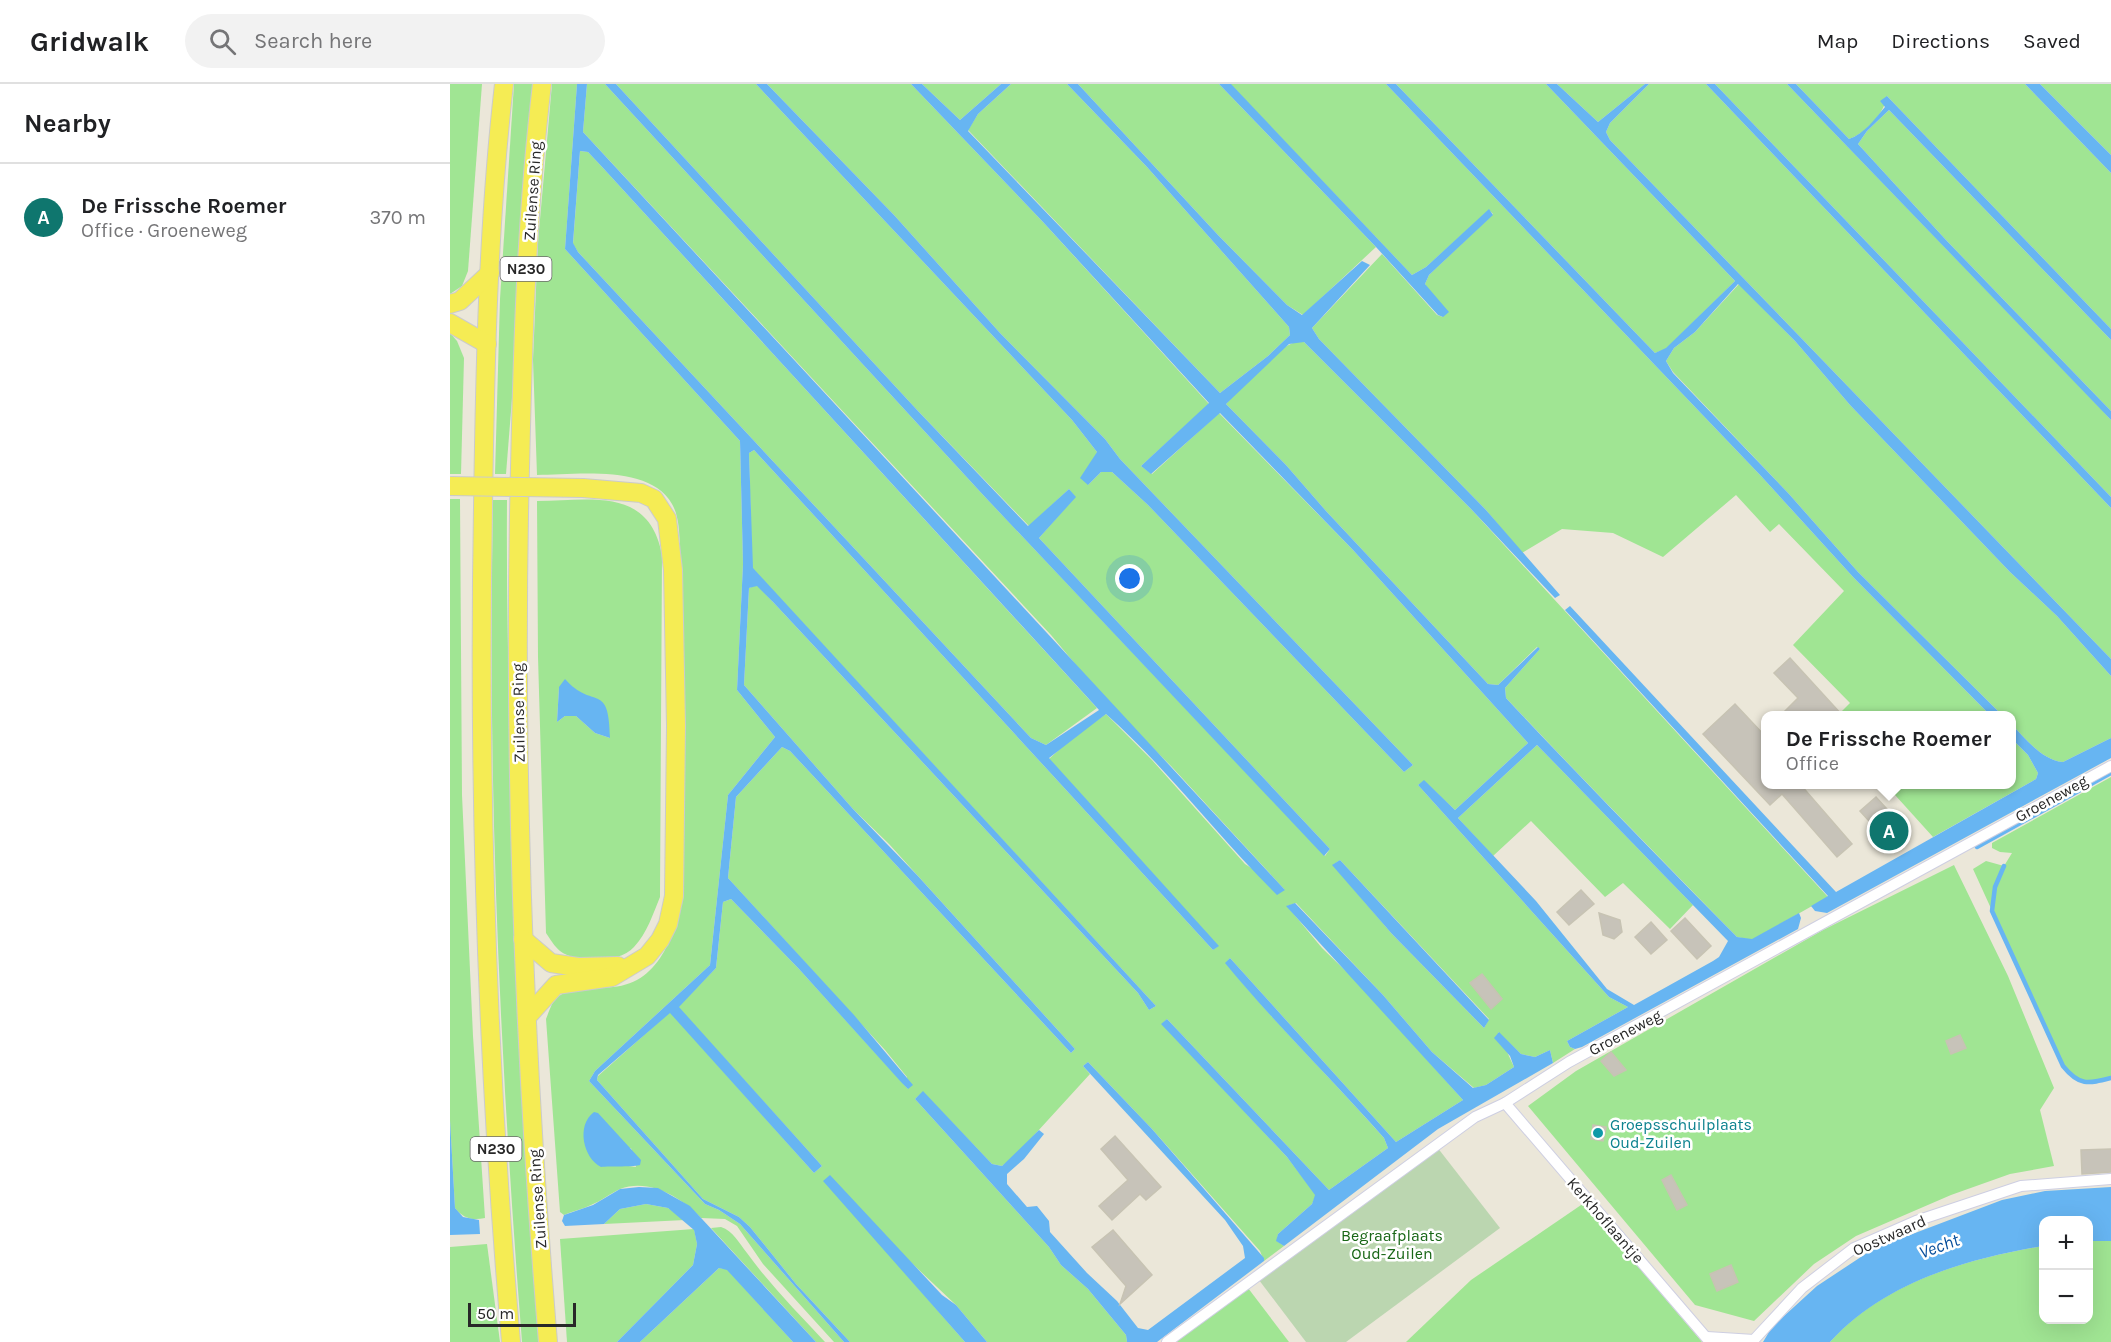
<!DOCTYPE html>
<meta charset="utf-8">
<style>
:root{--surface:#fff;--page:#f2f2f2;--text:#202124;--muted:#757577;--line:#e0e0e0;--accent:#0f766e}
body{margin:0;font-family:Karla,sans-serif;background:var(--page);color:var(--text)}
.controls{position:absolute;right:18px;bottom:18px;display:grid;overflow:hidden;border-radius:12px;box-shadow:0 6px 24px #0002}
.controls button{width:54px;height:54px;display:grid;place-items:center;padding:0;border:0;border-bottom:2px solid var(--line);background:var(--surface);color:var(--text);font:30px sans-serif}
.scale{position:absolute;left:18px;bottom:15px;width:108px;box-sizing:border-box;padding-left:6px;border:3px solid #282828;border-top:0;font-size:16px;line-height:21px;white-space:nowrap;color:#282828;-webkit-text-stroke:4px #fff;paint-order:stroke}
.you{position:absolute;left:680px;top:495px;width:21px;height:21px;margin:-15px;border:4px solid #fff;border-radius:50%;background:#1a73e8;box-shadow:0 0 0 9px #1a73e833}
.badge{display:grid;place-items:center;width:39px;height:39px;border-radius:50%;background:var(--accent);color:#fff;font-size:20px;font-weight:700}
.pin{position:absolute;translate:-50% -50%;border:3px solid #fff;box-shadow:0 2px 6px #0006}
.popup{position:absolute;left:1311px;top:627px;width:255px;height:78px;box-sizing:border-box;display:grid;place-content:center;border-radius:12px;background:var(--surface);filter:drop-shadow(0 2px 4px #0005);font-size:20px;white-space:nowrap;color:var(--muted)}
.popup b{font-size:22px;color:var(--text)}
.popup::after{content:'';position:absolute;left:50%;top:100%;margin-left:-12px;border:12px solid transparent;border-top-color:var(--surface)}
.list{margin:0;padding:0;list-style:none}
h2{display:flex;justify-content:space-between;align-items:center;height:78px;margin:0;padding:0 24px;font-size:26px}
h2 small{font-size:20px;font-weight:400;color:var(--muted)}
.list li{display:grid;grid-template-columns:39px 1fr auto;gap:18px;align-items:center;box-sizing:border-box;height:108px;padding:0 24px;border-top:2px solid var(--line)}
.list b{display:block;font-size:22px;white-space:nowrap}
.list p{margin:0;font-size:20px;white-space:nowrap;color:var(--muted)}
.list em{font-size:20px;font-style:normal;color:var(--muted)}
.icon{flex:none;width:33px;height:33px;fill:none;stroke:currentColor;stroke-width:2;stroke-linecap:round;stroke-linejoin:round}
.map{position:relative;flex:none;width:1661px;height:1258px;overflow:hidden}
header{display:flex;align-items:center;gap:36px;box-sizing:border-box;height:84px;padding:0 30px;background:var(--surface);border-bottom:2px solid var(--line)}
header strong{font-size:28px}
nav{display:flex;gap:33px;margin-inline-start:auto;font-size:21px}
.search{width:420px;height:54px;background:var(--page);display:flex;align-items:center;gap:15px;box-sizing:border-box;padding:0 21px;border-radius:33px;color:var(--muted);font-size:22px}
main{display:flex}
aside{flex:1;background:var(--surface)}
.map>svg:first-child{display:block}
.green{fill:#a0e593;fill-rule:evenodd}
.cemetery{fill:#bbd6b0}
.water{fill:#67b5f2;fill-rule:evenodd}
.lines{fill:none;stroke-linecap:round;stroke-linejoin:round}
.stream{stroke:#67b5f2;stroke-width:4.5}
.building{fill:#c7c3b9;stroke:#c7c3b3;stroke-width:1.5}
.minor-casing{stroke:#cecfe2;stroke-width:12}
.primary-casing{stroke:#cbcbcb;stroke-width:20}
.minor{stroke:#fff;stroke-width:10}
.primary{stroke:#f5ec54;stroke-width:18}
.primary-bridge-casing{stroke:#cbcbcb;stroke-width:20;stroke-linecap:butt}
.primary-bridge{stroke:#f5ec54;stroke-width:18}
.culture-dot{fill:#0f9aa8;stroke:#fff;stroke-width:2}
.labels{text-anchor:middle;stroke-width:5;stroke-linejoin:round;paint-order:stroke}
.shield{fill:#fff;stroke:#686868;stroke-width:1.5}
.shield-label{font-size:15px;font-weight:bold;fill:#282828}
.street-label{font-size:16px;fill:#282828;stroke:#fff}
.culture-label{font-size:16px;fill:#0d838f;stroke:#fff;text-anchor:start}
.park-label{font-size:16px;fill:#196717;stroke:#fff}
.water-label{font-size:18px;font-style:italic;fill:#084f9c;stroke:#fff}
</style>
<header>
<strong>Gridwalk</strong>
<div class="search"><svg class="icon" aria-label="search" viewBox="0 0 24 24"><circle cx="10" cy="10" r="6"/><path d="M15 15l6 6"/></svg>Search here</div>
<nav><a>Map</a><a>Directions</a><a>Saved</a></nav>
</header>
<main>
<aside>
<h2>Nearby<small></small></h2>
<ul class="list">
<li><span class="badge">A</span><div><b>De Frissche Roemer</b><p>Office · Groeneweg</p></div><em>370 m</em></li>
</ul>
</aside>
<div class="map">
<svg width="1661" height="1258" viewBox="0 0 1661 1258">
<rect width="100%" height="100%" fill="#ebe7d9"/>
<g class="green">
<polygon points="0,0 32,0 18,187 12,202 0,210"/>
<polygon points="64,0 87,0 56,390 45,390 50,215"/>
<path d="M102,0H127L115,165L290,357L293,480L287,606L325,653L278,711L260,881L145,987L139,997L255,1120L269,1126L290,1140L394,1258H384L313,1180L287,1142L275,1135L251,1134C232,1114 200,1094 170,1105C161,1109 151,1117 141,1121C133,1125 123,1127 114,1131L110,1128L96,935C99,928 102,916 109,912C124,902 146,904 163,903C212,899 227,845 233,806L230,460C229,447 229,432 222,420C200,380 125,391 87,391L83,276L88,158ZM181,1064L186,1083L164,1080L156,1082Z"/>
<path d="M137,0H155L535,413L875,772L880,765L589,454L625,413L619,405L579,442L468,327L166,0H306L622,336L647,368L638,401L651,388H662L698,421L954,688L963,681L670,375L655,355L550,249L444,131L317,0H461L593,138L759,320L691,382L702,390L769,329L903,466L1078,659L1005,726L974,697L968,701L1159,913L1178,923L1117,957L1120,963L1125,965L1103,979L1100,966L1085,973L1071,970L1048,948L1064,983L1036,1001L1024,1004L982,968L933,911L846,819L837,822L872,864L909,900L1013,1016L946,1058L780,874L776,879C825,940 882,995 934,1054L938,1064L879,1106L717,935L712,940L837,1073L866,1111L862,1120L828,1150L827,1157L834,1162L814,1177L810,1167L702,1045L638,978L633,982L640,990L566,1071L552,1082L542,1080L473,1008L465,1015L599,1163L611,1181L638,1205L676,1251L677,1258H537L506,1221L374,1096L515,1258H400L346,1200L300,1143L289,1133L253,1115L147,996L148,992L220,928L364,1089L372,1082L228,923L266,884L273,818L281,815L349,885L458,1005L457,993L435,966L278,794L286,713L332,663L340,667L621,969L625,965L439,760L403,725L294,601L299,504L307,501L323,518L688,909L699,926L706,922L302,484L299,369L304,366L763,866L768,862L599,675L624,652L656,630L702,676L795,780L835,806L721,682L662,624L601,551L133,48ZM890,776L1039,935L1034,944L942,850L883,781Z"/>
<polygon points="472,0 551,0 510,36"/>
<polygon points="561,0 617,0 697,83 839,243 840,251 818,272 770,309 518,46 528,30"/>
<polygon points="628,0 769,0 926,163 853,231 837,221 768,151"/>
<polygon points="780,0 936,0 1311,392 1404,494 1540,631 1396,631 1392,627 1400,619 1343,561 1394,507 1329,440 1320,448 1286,411 1213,473 1163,449 1112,445 1072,469 1036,426 869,255 862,244 932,170 987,231 993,233 975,200 979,191 1043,130 1039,126 976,183 962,191"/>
<polygon points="946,0 1096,0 1285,197 1216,265 1205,269"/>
<polygon points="1107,0 1195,0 1148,38"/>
<polygon points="1199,0 1256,0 1661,424 1661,575 1160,56 1156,48 1160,39"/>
<polygon points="1265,0 1337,0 1650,324 1661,336 1661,413"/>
<path d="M1346,0H1575L1661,89V245L1437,12C1434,30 1416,49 1399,55Z"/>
<polygon points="1590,0 1661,0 1661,71"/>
<polygon points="1439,26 1661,256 1661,327 1496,156 1408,60 1417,47"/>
<polygon points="130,67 138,68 154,85 647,624 596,661 581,654 128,168 123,160"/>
<path d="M1289,200L1345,257L1400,321L1560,488L1607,532L1661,592V654L1613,678C1592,676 1576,655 1562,641V632L1552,631L1408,488L1339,410L1223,288L1216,277L1224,264L1245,248Z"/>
<polygon points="0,249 7,257 14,274 11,390 0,390"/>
<path d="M848,257L854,258L1021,425L1378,813L1302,856L1287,853C1210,774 1132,695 1056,614L1055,604L1090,565L1087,563L1048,601L1038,600L876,427L836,381L776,320C796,299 820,266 848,257Z"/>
<path d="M0,415H10L12,711L23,952L35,1134C22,1137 13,1134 5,1124L0,1036Z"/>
<path d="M43,416H57C55,697 77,978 91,1258H72C50,978 37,696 43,416Z"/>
<path d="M87,417C141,417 199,402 212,471L210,813C203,830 197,849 184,863C168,880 128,880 110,867C105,863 100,855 96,849L88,573ZM109,603H122L130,609L160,654L145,649L126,632H115L107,638Z"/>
<polygon points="1562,655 1578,671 1588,689 1586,695 1483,753 1436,701 1562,700"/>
<polygon points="1087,661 1243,821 1220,845 1173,799 1155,813 1081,737 1043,772 1008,734"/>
<path d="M1661,693V994C1638,1000 1629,1002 1613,982L1523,785L1536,777L1554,782L1562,769L1550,768L1542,764V759Z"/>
<polygon points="1504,781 1558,892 1604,1004 1590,1026 1604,1082 1560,1090 1501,1111 1406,1152 1364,1180 1304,1237 1245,1221 1078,1022 1126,987 1373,846"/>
<polygon points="1134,1119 1252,1258 956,1258 1021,1196"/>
<polygon points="196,1120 218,1124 235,1136 154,1140 170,1125"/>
<path d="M271,1143C283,1147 289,1159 297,1169C320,1201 348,1229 375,1258H366L261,1144Z"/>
<polygon points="244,1145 247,1160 243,1181 167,1258 117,1258 110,1155"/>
<path d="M1639,1157H1661V1258H1380C1434,1198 1516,1175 1593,1162L1594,1236H1638Z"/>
<polygon points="37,1160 50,1258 0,1258 0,1163"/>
<polygon points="269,1184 277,1185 343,1258 190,1258"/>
<polygon points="798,1204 839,1258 726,1258"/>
</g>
<polygon class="cemetery" points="987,1063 1050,1144 896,1258 856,1258 809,1196"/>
<g class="water">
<path d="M127,0H137L133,48L835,806L827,811C768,753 718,685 656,630L599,674L769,862L763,866L304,366L299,369L303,484L706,922L699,926L688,909L323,518L307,502L299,504L294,601L403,725L467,791L625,965L621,969L340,667L332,663L286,713L278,794L404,931L463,1001L458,1005L451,998L349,885L281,815L273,818L266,884L229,923L372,1082L364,1089L220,929L148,991L147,996L253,1115L289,1133L300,1143L346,1200L400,1258H394L290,1140L269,1126L255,1120L139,997L145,987L260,881L278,711L325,653L287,606L293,480L290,357L115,165ZM130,67L138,68L154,85L649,626L596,661L581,654L128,168L123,159Z"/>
<polygon points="155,0 166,0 468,327 578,442 619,405 626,413 589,454 880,765 874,772 535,413"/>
<polygon points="306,0 317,0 444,131 550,249 655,355 670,375 963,681 954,688 698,421 662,388 651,388 638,401 630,394 647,368 622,336"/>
<path d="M461,0H472L510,36L551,0H561L528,30L518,47L770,309L818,272L840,251L839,243L697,83L617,0H628L768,151L837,221L852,231L912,177L920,181L862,244L869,255L1036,426L1110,511L1105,514L1021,425L854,258L839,260L776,320L836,381L876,427L1038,600L1048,601L1088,563L1090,565L1055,604L1056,614C1132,695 1209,774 1287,853L1302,855L1349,829L1351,834L1348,845L1132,963L1125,965L1120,963L1117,957L1178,923L1159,913L968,701L974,696L1005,726L1078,659L903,466L770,329L701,390L691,382L759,319L593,138ZM1087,661L1278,857L1269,873L1263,877L1184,921L1157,905L1086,817L1008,734Z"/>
<polygon points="769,0 781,0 962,191 976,183 1039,125 1043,131 979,191 975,200 999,228 993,233 988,231 926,163"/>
<polygon points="936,0 946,0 1205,269 1216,264 1285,197 1096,0 1107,0 1148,38 1195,0 1199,0 1160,39 1156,48 1160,56 1661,575 1661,592 1607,532 1560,488 1400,321 1345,257 1288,200 1245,248 1224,264 1216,277 1223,289 1339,410 1408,488 1552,631 1540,631 1404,494 1311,392"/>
<polygon points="1256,0 1265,0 1661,413 1661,424"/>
<path d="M1337,0H1346L1399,55C1414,50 1425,35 1435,23L1430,17L1437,12L1661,245V256L1439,26L1417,47L1408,60L1496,156L1661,327V336Z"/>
<polygon points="1575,0 1590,0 1661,71 1661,89"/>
<path d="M1120,522L1386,808L1586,695L1588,689L1578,671L1562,655V641C1576,655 1592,676 1613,678L1661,654V674L1377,829L1365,827L1361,822L1378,812L1115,526Z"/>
<path d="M115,595C143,627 159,596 160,654L145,649L126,632H115L107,638L109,603Z"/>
<polygon points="890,776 1039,936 1034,944 942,850 882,781"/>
<path d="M845,819L933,911L982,968L1023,1004L1036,1001L1064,983L1060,972L1044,954L1049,948L1071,970L1085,973L1100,966L1103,979L988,1045L834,1162L826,1157L828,1150L862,1120L865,1111L837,1073L711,940L717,935L879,1106L938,1064L934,1054C882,995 825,940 775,879L780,874L946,1058L1013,1016L836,822Z"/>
<polygon points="638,978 702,1045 814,1174 814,1177 707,1258 677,1258 676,1251 638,1205 611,1181 599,1163 465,1015 473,1007 542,1080 552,1082 589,1046 594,1050 574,1075 557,1090 557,1100 577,1123 587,1122 599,1137 600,1148 637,1189 667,1217 688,1244 698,1246 795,1174 793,1162 775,1136 633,982"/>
<path d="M144,1028L148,1029L191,1076L190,1081C186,1083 159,1082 151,1083C133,1074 126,1041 144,1028Z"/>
<polygon points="0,1036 5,1124 13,1133 29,1136 30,1150 0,1151"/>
<polygon points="380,1091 492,1211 506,1221 537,1258 515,1258 373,1097"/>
<polygon points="189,1103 208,1104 240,1122 366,1258 343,1258 277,1186 269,1184 190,1258 167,1258 243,1181 247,1160 244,1146 218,1124 196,1120 170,1125 154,1140 115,1142 112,1137 114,1131 143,1121 170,1105"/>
<path d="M1661,1103V1157H1639L1638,1136H1594L1593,1162C1516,1175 1435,1198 1380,1258H1313L1322,1243L1367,1202L1423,1165L1552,1116L1595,1107Z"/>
</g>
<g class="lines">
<g class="stream">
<polyline points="1527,763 1661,689"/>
<path d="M1554,782L1545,803L1542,827L1613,982C1629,1002 1638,1000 1661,994"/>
</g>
</g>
<g class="building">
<polygon points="1340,574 1393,632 1330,632 1348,614 1324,589"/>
<polygon points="1285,620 1316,653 1316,700 1350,700 1402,760 1387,773 1332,710 1320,721 1253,650"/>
<polygon points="1426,713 1446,735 1449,733 1457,742 1433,764 1424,755 1430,749 1410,727"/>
<polygon points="1131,806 1144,820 1119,841 1107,828"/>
<polygon points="1149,829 1170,836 1172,848 1164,855 1153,851"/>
<polygon points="1235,834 1261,862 1247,875 1221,847"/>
<polygon points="1201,838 1217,856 1201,870 1185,853"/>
<polygon points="1032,890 1052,915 1041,925 1020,899"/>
<polygon points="1510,951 1516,964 1501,970 1496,957"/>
<polygon points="1161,968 1176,986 1164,992 1151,977"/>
<polygon points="1143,1041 1156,1043 1153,1057 1141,1055"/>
<polygon points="665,1052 711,1103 696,1116 690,1110 662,1136 649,1122 678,1096 651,1065"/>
<polygon points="1661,1065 1661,1088 1632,1090 1631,1066"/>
<polygon points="1221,1091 1237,1121 1227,1126 1212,1096"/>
<polygon points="663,1146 702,1191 670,1220 676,1202 642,1163"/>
<polygon points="1281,1181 1288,1198 1267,1207 1260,1190"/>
</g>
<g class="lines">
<g class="minor-casing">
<g id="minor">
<polyline points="1055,1019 1260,1258"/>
<polyline points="1257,1253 1304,1256"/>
<polyline points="717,1258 1025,1033 1055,1019 1119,978 1661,682"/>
<polyline points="1302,1258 1352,1204 1404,1164 1466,1137 1571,1102 1661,1095"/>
</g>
</g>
<g class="primary-casing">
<g id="primary">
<path d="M54,0C38,140 35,282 33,423C28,702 37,981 61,1258"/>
<path d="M92,0C75,143 72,286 69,430C64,706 75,982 98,1258"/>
<polyline points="0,220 10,217 40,189"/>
<polyline points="0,239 37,260"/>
<polyline points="73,855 101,879 128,883 168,882"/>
<polyline points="77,933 106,901 162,893 197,872 210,856 218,840 224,812 226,642 223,486 217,435 204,415 191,409 133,404"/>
</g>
</g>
<use href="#minor" class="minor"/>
<use href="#primary" class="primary"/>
<g class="primary-bridge-casing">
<polyline id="primary-bridge" points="0,402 133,404"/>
</g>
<use href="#primary-bridge" class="primary-bridge"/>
</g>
<circle class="culture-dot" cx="1148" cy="1049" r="6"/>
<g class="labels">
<g class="shield">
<rect x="50.5" y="173" width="51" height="24" rx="4.5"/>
<rect x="20.5" y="1053" width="51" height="24" rx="4.5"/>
</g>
<g class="shield-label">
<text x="76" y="190">N230</text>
<text x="46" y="1070">N230</text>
</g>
<g class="street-label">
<text transform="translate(82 107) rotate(-86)" y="6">Zuilense Ring</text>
<text transform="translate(68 629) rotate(-91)" y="6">Zuilense Ring</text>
<text transform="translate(1601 714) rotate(-29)" y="6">Groeneweg</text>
<text transform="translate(1175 948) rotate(-28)" y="6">Groeneweg</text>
<text transform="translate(87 1115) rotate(-94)" y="6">Zuilense Ring</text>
<text transform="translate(1156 1136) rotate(49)" y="6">Kerkhoflaantje</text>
<text transform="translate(1439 1151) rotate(-24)" y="6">Oostwaard</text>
</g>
<g class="culture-label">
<text x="1160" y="1046">Groepsschuilplaats<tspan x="1160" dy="18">Oud-Zuilen</tspan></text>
</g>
<g class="park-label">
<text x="942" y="1157">Begraafplaats<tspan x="942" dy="18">Oud-Zuilen</tspan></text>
</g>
<g class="water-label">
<text transform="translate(1489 1162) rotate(-20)" y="6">Vecht</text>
</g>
</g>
</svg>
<div class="controls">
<button>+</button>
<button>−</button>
</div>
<div class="scale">50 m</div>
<div class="you"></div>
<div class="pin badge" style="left:1439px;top:747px">A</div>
<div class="popup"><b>De Frissche Roemer</b>Office</div>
</div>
</main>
